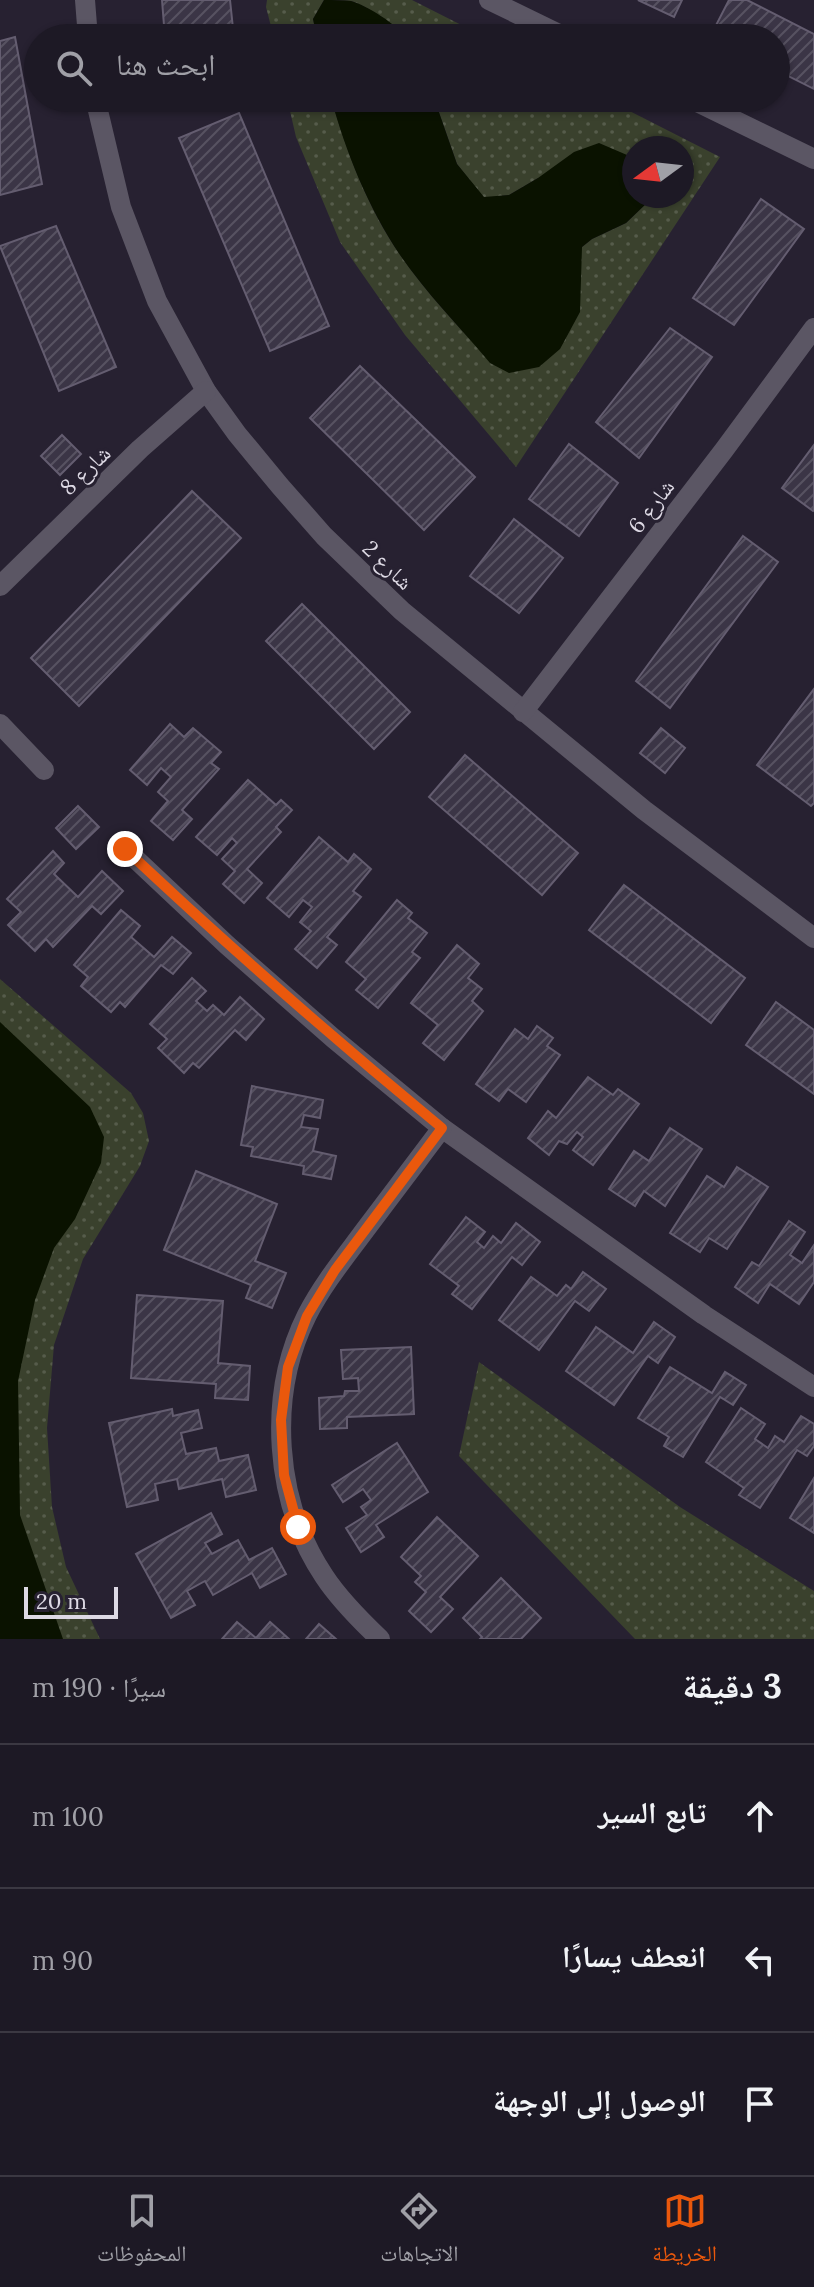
<!DOCTYPE html>
<html lang="ar">
<meta charset="utf-8">
<style>
:root{--surface:#1d1925;--page:#25222d;--text:#f1f3f6;--muted:#a0a0a7;--line:#3b3842;--accent:#ea580c}
body{margin:0;font-family:Lora,"Noto Naskh Arabic",serif;background:var(--page);color:var(--text);direction:rtl}
.compass{position:absolute;left:622px;top:136px;width:72px;height:72px;border-radius:50%;background:var(--surface);box-shadow:0 2px 6px #0004;rotate:255deg}
.scale{position:absolute;left:24px;bottom:20px;width:94px;box-sizing:border-box;padding-left:8px;border:4px solid #ddd9e4;border-top:0;font-size:22px;line-height:28px;white-space:nowrap;color:#ddd9e4;-webkit-text-stroke:6px #272131;paint-order:stroke}
.stop{position:absolute;width:24px;height:24px;margin:-18px;border:6px solid #ea580c;border-radius:50%;background:#fff}
.stop.end{background:#ea580c;border-color:#fff;box-shadow:0 2px 8px #0008}
.list{margin:0;padding:0;list-style:none}
h2{display:flex;justify-content:space-between;align-items:center;height:104px;margin:0;padding:0 32px;font-size:34px}
h2 small{font-size:26px;font-weight:400;color:var(--muted)}
.list li{display:grid;grid-template-columns:52px 1fr auto;gap:24px;align-items:center;box-sizing:border-box;height:144px;padding:0 32px;border-top:2px solid var(--line)}
.list b{display:block;font-size:30px;white-space:nowrap}
.list em{font-size:26px;font-style:normal;color:var(--muted)}
.icon{flex:none;width:44px;height:44px;fill:none;stroke:currentColor;stroke-width:2;stroke-linecap:round;stroke-linejoin:round}
.map{position:relative;flex:none;width:814px;height:1639px;overflow:hidden;direction:ltr}
.search{position:absolute;background:var(--surface);box-shadow:0 2px 6px #0004;left:24px;right:24px;top:24px;height:88px;display:flex;align-items:center;gap:20px;box-sizing:border-box;padding:0 28px;border-radius:44px;color:var(--muted);font-size:30px}
.sheet{height:536px;background:var(--surface)}
nav{display:flex;justify-content:space-around;align-items:center;box-sizing:border-box;height:112px;border-top:2px solid var(--line);background:var(--surface);font-size:22px;color:var(--muted)}
nav a{display:grid;justify-items:center;gap:4px}
nav .on{color:var(--accent)}
.map>svg:first-child{display:block}
.grass{fill:url(#grass-dots)}
.water{fill:#0a1200}
.building{fill:url(#building-hatch);stroke:#645d70;stroke-width:2}
.lines{fill:none;stroke-linecap:round;stroke-linejoin:round}
.minor{stroke:#5b5664;stroke-width:20}
.route{stroke:#ea580c;stroke-width:10}
.labels{text-anchor:middle;stroke-width:6;stroke-linejoin:round;paint-order:stroke}
.street-label{font-size:22px;fill:#ddd9e4;stroke:#272131}
</style>
<div class="map">
<svg width="814" height="1639" viewBox="0 0 814 1639">
<defs>
<pattern id="grass-dots" width="8" height="8" patternUnits="userSpaceOnUse" patternTransform="scale(2)"><rect width="8" height="8" fill="#3a412d"/><path d="M2 2h.1M6 6h.1" fill="none" stroke="#565c4b" stroke-width="1.8" stroke-linecap="round"/></pattern>
<pattern id="building-hatch" width="6" height="6" patternUnits="userSpaceOnUse" patternTransform="scale(2)"><rect width="6" height="6" fill="#3b3546"/><path d="M-1 1l2-2M0 6l6-6M5 7l2-2" fill="none" stroke="#575261"/></pattern>
</defs>
<rect width="100%" height="100%" fill="#272131"/>
<g class="grass">
<path d="M267,0H412L487,38H406C397,25 367,6 351,1C343,0 332,0 324,0L313,19L317,38H274L266,7Z"/>
<path d="M287,98H331C347,153 368,209 401,256C420,284 444,311 468,337L592,239L626,223L649,201V196H682V148H634V158L632,157L538,178L509,195L484,198L457,164L434,98H604L720,157L516,467L405,335L340,242L296,137Z"/>
<polygon points="0,979 131,1093 143,1113 149,1141 140,1166 83,1259 54,1345 47,1428 52,1507 66,1567 100,1639 0,1639"/>
<polygon points="479,1362 680,1507 814,1591 814,1639 635,1639 459,1456"/>
</g>
<g class="water">
<path d="M324,0C332,0 343,0 351,1C366,5 398,25 406,38H317L313,19Z"/>
<path d="M331,98H434L457,164L484,197L509,195L538,178L574,152L599,143L634,158V196H649V201L626,223L592,239L582,247L580,312L560,349L539,367L509,373L490,363C460,327 426,293 400,255C368,207 346,153 331,98Z"/>
<polygon points="0,1022 90,1107 104,1137 101,1163 75,1219 54,1248 35,1300 18,1381 20,1515 63,1639 0,1639"/>
</g>
<g class="building">
<polygon points="162,0 230,0 234,38 165,38"/>
<polygon points="638,0 682,0 674,17"/>
<polygon points="729,0 747,0 814,34 814,89 776,70 776,38 710,37"/>
<polygon points="15,37 42,184 0,195 0,41"/>
<polygon points="239,113 329,326 270,351 179,138"/>
<polygon points="761,199 804,229 734,325 693,298"/>
<polygon points="56,226 116,367 59,391 0,246"/>
<polygon points="670,328 712,357 639,458 596,422"/>
<polygon points="360,366 475,477 424,530 310,418"/>
<polygon points="62,435 81,454 60,475 41,456"/>
<polygon points="569,444 618,483 579,536 529,499"/>
<polygon points="814,445 814,510 813,511 782,488"/>
<polygon points="192,491 241,538 79,706 31,658"/>
<polygon points="514,519 563,558 519,613 470,576"/>
<polygon points="743,536 778,562 670,708 636,681"/>
<polygon points="302,604 410,712 374,749 266,641"/>
<polygon points="814,689 814,803 811,806 757,765"/>
<polygon points="170,724 184,737 193,728 221,752 211,763 219,769 182,810 192,819 173,840 151,821 168,801 158,792 171,777 161,768 147,785 130,770"/>
<polygon points="661,728 685,748 665,773 640,753"/>
<polygon points="465,755 578,853 542,895 429,797"/>
<polygon points="248,780 276,805 281,800 292,810 276,827 281,832 247,869 262,883 244,903 223,884 235,871 222,859 237,843 232,838 217,855 196,837"/>
<polygon points="78,806 99,827 76,849 56,828"/>
<polygon points="319,837 348,862 354,854 371,869 353,891 361,897 327,937 337,945 317,968 295,949 311,931 300,922 312,907 303,900 289,917 267,898"/>
<polygon points="53,851 64,863 54,874 78,897 102,871 123,891 101,914 92,906 53,947 46,939 35,951 8,925 21,912 7,899"/>
<polygon points="624,885 745,978 711,1023 589,930"/>
<polygon points="397,900 412,913 408,918 427,933 412,952 420,958 378,1008 356,990 366,979 346,962"/>
<polygon points="121,910 140,926 131,937 154,957 172,937 191,953 173,974 161,965 125,1007 120,1002 111,1012 81,986 88,977 74,965"/>
<polygon points="457,945 479,964 468,978 482,989 472,1001 483,1011 444,1060 423,1043 438,1025 411,1003"/>
<polygon points="192,978 206,991 196,1001 207,1011 213,1005 224,1015 240,997 264,1019 246,1040 235,1030 199,1068 193,1063 184,1073 158,1048 167,1039 150,1024"/>
<polygon points="776,1002 814,1030 814,1094 746,1045"/>
<polygon points="537,1026 553,1038 547,1046 560,1055 526,1102 508,1089 499,1101 476,1084 515,1029 528,1039"/>
<polygon points="588,1077 613,1095 618,1089 639,1104 593,1165 573,1150 583,1137 577,1132 567,1144 559,1141 549,1155 528,1138 548,1111 556,1118"/>
<polygon points="252,1086 323,1100 320,1118 304,1115 301,1127 318,1129 313,1151 336,1156 331,1179 303,1174 304,1166 251,1156 253,1147 241,1145"/>
<polygon points="670,1128 702,1149 665,1206 644,1191 635,1206 609,1189 634,1151 649,1161"/>
<polygon points="737,1167 768,1187 727,1249 709,1238 700,1252 670,1233 707,1176 724,1187"/>
<polygon points="196,1171 277,1204 255,1261 286,1273 272,1308 246,1298 251,1285 164,1250"/>
<polygon points="466,1217 485,1232 477,1242 484,1248 493,1236 501,1243 516,1223 540,1242 522,1265 512,1257 472,1309 452,1294 459,1286 430,1264"/>
<polygon points="789,1221 805,1232 790,1255 802,1263 814,1245 814,1282 799,1304 770,1284 758,1303 735,1287 752,1262 759,1266"/>
<polygon points="583,1272 606,1289 589,1311 575,1301 539,1350 499,1320 531,1277 557,1296 566,1285 571,1289"/>
<polygon points="137,1295 223,1301 218,1363 250,1366 248,1400 215,1398 216,1384 131,1378"/>
<polygon points="654,1322 675,1337 658,1363 648,1356 614,1405 566,1371 596,1327 633,1353"/>
<polygon points="411,1347 414,1414 347,1417 347,1428 320,1429 319,1398 344,1396 345,1391 359,1391 358,1378 343,1379 341,1350"/>
<polygon points="670,1367 712,1393 725,1372 746,1385 733,1405 720,1397 683,1457 664,1446 669,1437 638,1418"/>
<polygon points="741,1408 765,1424 755,1439 768,1448 775,1436 784,1442 801,1416 814,1424 814,1446 807,1456 797,1450 760,1508 739,1495 744,1488 706,1462"/>
<polygon points="172,1409 173,1416 198,1410 202,1428 181,1433 186,1454 216,1448 219,1461 248,1455 256,1490 226,1497 222,1479 179,1489 177,1479 155,1484 158,1500 127,1507 109,1423"/>
<polygon points="397,1443 428,1492 376,1525 384,1537 361,1552 346,1528 367,1515 361,1507 371,1500 363,1489 343,1502 332,1485"/>
<polygon points="814,1478 814,1533 790,1518"/>
<polygon points="211,1513 222,1534 205,1543 212,1554 238,1540 249,1560 272,1548 286,1574 260,1588 252,1573 213,1595 205,1581 187,1591 195,1605 171,1618 136,1554"/>
<polygon points="437,1517 478,1556 440,1597 453,1609 431,1632 409,1611 426,1592 415,1582 421,1576 401,1557"/>
<polygon points="501,1578 541,1618 521,1639 480,1639 482,1637 463,1618"/>
<polygon points="237,1622 256,1638 270,1622 289,1639 222,1639"/>
<polygon points="319,1624 336,1639 306,1639"/>
</g>
<g class="lines">
<g class="minor">
<polyline points="85,0 88,38"/>
<polyline points="489,0 567,38"/>
<polyline points="95,98 121,207 157,301 206,391 237,434 280,486 324,536 402,611 644,810 814,938"/>
<polyline points="689,98 814,159"/>
<polyline points="0,586 140,449 206,391"/>
<polyline points="523,712 724,450 814,328"/>
<polyline points="0,724 44,770"/>
<polyline points="125,849 227,945 333,1038 442,1128 704,1315 814,1387"/>
<path d="M380,1639C360,1620 339,1599 324,1576C274,1501 267,1395 307,1315C323,1284 345,1257 365,1230C391,1196 416,1162 442,1128"/>
</g>
</g>
<g class="lines">
<path class="route" d="M125,849C228,946 333,1038 442,1128L335,1270L307,1316L288,1367L281,1420L284,1475L298,1527"/>
</g>
<g class="labels">
<g class="street-label">
<text transform="translate(85 470) rotate(-44)" y="8">شارع 8</text>
<text transform="translate(651 506) rotate(-53)" y="8">شارع 6</text>
<text transform="translate(388 565) rotate(44)" y="8">شارع 2</text>
</g>
</g>
</svg>
<svg class="compass" viewBox="-18 -18 36 36"><path d="M0-13l5 13h-10z" fill="#e53935"/><path d="M0 13l5-13h-10z" fill="#a0a0a7"/></svg>
<div class="scale">20 m</div>
<div class="stop" style="left:298px;top:1527px"></div>
<div class="stop end" style="left:125px;top:849px"></div>
<div class="search"><svg class="icon" aria-label="search" viewBox="0 0 24 24"><circle cx="10" cy="10" r="6"/><path d="M15 15l6 6"/></svg>ابحث هنا</div>
</div>
<section class="sheet">
<h2>3 دقيقة<small>سيرًا · 190 m</small></h2>
<ul class="list">
<li><svg class="icon" aria-label="ahead" viewBox="0 0 24 24"><path d="M12 20V5M6 11l6-6 6 6"/></svg><div><b>تابع السير</b></div><em>100 m</em></li>
<li><svg class="icon" aria-label="left" viewBox="0 0 24 24"><path d="M17 20v-9H6M10 6l-5 5 5 5"/></svg><div><b>انعطف يسارًا</b></div><em>90 m</em></li>
<li><svg class="icon" aria-label="arrive" viewBox="0 0 24 24"><path d="M6 21V4h12l-3 4 3 4H6"/></svg><div><b>الوصول إلى الوجهة</b></div></li>
</ul>
</section>
<nav>
<a class="on"><svg class="icon" aria-label="map" viewBox="0 0 24 24"><path d="M3 6l6-2 6 2 6-2v14l-6 2-6-2-6 2zM9 4v14M15 6v14"/></svg>الخريطة</a>
<a><svg class="icon" aria-label="directions" viewBox="0 0 24 24"><path d="M12 3l9 9-9 9-9-9zM9 14v-3h6M13 9l2 2-2 2"/></svg>الاتجاهات</a>
<a><svg class="icon" aria-label="saved" viewBox="0 0 24 24"><path d="M7 4h10v16l-5-4-5 4z"/></svg>المحفوظات</a>
</nav>
